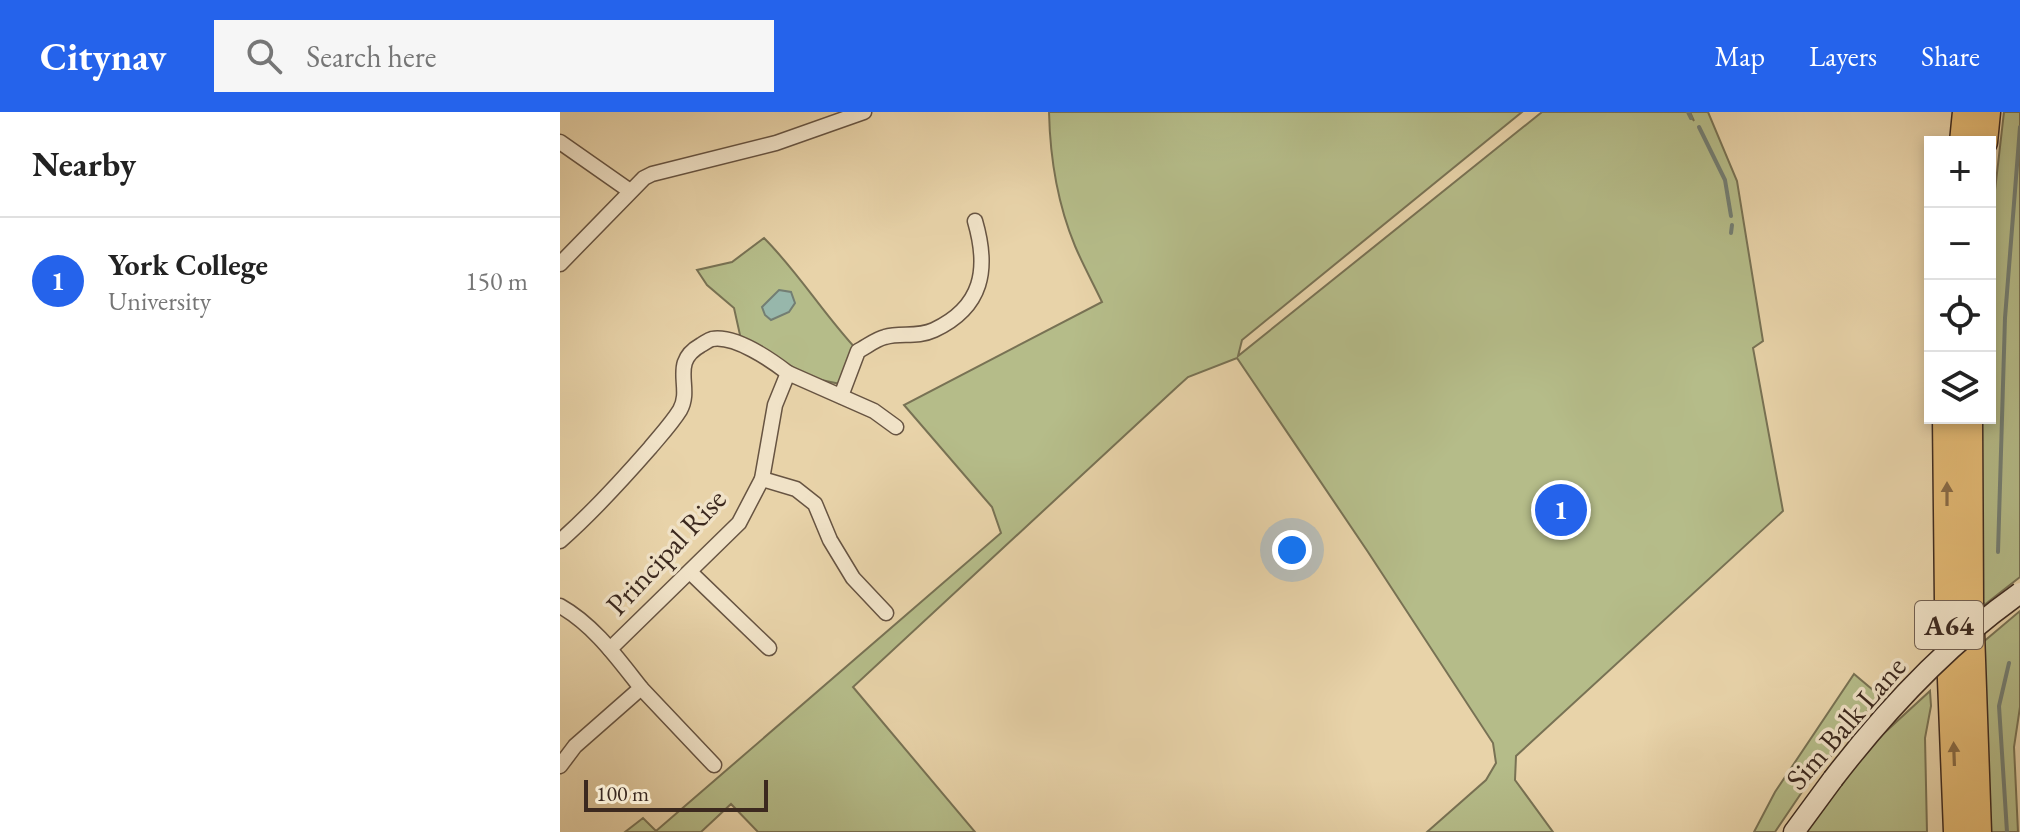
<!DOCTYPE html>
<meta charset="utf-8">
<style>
:root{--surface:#fff;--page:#f6f6f6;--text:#222;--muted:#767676;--line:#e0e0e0;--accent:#2563eb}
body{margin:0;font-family:"EB Garamond",serif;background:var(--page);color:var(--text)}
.controls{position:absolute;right:24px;top:24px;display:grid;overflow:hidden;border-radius:0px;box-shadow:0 4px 12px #0003}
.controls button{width:72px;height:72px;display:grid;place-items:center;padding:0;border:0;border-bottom:2px solid var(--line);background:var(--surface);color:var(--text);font:40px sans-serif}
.scale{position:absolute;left:24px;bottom:20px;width:184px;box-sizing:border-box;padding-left:8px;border:4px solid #3c291f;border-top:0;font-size:22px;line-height:28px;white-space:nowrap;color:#3c291f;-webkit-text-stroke:6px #f0e2c7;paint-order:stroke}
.you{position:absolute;left:732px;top:438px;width:28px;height:28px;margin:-20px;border:6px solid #fff;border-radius:50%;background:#1a73e8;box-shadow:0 0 0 12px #1a73e833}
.badge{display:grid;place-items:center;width:52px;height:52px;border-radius:50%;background:var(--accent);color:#fff;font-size:26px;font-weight:700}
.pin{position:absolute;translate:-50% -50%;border:4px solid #fff;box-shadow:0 2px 8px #0006}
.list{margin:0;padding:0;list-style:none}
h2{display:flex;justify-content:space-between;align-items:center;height:104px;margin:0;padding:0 32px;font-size:34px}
h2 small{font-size:26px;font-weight:400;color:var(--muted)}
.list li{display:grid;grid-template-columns:52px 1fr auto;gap:24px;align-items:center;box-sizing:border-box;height:128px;padding:0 32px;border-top:2px solid var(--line)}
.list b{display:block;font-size:30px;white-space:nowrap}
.list p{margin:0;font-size:26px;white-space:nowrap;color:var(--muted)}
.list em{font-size:26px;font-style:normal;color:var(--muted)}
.icon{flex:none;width:44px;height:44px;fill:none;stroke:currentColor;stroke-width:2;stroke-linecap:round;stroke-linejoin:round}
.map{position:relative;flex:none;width:1460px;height:720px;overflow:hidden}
header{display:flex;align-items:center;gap:48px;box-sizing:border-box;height:112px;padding:0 40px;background:var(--accent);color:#fff}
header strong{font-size:38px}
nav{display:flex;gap:44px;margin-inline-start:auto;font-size:28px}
.search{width:560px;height:72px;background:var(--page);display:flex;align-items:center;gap:20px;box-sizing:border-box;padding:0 28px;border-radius:0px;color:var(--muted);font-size:30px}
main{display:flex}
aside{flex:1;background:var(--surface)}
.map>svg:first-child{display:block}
.green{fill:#b5bc89;stroke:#787254;stroke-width:2}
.water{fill:#97b7ab;stroke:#737e73;stroke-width:2}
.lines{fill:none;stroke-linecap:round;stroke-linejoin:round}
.stream{stroke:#737e73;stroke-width:4}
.street-casing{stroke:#675442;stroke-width:17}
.secondary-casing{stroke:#3c291f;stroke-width:23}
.highway-casing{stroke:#3c291f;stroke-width:29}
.street{stroke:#f0e2c7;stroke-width:14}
.secondary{stroke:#f0e2c7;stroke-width:20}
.highway{stroke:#e4ba74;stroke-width:26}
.secondary-bridge-casing{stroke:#3c291f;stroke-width:23;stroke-linecap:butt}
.secondary-bridge{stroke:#f0e2c7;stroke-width:20}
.oneway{fill:#886a45}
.labels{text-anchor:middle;stroke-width:7;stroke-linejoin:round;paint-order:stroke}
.shield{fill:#f0e2c7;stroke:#726051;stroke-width:2}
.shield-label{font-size:28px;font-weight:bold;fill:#3c291f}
.street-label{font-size:30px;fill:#3c291f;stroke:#f0e2c7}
</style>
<header>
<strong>Citynav</strong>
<div class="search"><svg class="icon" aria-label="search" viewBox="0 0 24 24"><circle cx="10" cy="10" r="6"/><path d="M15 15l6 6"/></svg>Search here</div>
<nav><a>Map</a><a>Layers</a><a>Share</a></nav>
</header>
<main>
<aside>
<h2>Nearby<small></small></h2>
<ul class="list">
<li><span class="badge">1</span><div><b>York College</b><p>University</p></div><em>150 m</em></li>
</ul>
</aside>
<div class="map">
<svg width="1460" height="720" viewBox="0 0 1460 720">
<rect width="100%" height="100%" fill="#e8d3a9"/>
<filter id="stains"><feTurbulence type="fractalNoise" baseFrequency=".0025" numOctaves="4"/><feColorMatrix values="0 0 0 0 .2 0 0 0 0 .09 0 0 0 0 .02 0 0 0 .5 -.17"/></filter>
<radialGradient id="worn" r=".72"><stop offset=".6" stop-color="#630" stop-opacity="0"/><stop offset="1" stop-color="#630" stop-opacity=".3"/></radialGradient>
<g class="green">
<path d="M489,0H962L682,228L678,244L982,0H1128L1134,9L1130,0H1148L1177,69L1203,229L1193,236L1223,399L956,644L955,668L993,720H867L926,668L936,651L933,631L808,440L677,246L628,265L617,275L293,575L415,720H198L171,692L141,720H65L83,706L96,719L441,421L432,395L344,293L542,190C533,171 523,153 515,134C498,93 490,44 489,0Z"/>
<polygon points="1444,0 1460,0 1460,465 1423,494 1421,306 1430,306 1430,122"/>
<path d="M204,126C239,161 264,203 298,239L285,273L228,261L182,232L174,196L147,173L137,158L172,150Z"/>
<polygon points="1460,499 1460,595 1454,635 1458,720 1430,720 1422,531"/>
<polygon points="1294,562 1320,584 1244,677 1215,720 1194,720 1215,680"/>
<polygon points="1370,579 1371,594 1365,626 1367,720 1246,720 1310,634"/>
</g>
<polygon class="water" points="219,178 231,180 235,191 229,200 211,208 205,203 202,195"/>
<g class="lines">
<g class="stream">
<polyline points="1128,0 1131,6"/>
<polyline points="1139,15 1165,68 1171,104"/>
<polyline points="1171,121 1172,113"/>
<polyline points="1438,440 1445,206 1460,15"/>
<polyline points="1447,720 1439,594 1449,551"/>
</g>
<g class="street-casing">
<g id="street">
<polyline points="0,30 70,79"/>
<polyline points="0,152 84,66 92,62 216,31 304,0"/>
<path d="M281,284L298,239C306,235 316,227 325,225C340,220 357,226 374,218C423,195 429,157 415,109"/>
<polyline points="202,367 236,377 255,392 270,428 293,466 326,501"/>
<path d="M0,429C32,401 62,368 90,336C100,324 112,311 120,298C133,275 109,251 141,233C145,231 148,228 152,227C175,223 211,248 228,261"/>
<polyline points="130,460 209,536"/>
<path d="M0,494C34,513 58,547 81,576L15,634L0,654"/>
<polyline points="50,537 179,411 202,367 215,293 228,261 314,299 336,315"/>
<polyline points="81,576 154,653"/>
</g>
</g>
<g class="secondary-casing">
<polyline id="secondary" points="1234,720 1273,667"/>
</g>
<g class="highway-casing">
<g id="highway">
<polyline points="1403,30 1406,0"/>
<polyline points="1424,30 1427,0"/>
<polyline points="1386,306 1388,491 1397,720"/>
<polyline points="1409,306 1410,491 1418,720"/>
</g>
</g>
<use href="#street" class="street"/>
<use href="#secondary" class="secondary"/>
<use href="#highway" class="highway"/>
<g class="secondary-bridge-casing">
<path id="secondary-bridge" d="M1273,667C1326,598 1389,531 1460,481"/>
</g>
<use href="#secondary-bridge" class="secondary-bridge"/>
</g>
<defs><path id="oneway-solid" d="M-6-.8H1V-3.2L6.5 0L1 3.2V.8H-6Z" transform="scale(2)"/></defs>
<g class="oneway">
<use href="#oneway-solid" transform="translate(1387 382) rotate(-90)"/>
<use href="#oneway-solid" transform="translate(1394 642) rotate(-92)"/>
</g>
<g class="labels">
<rect class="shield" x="1355" y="489" width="68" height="48" rx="6"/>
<g class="shield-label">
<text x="1389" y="523">A64</text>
</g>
<g class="street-label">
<text transform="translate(106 440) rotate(-47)" y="10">Principal Rise</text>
<text transform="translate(1286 611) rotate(-49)" y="10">Sim Balk Lane</text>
</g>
</g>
<rect width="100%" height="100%" filter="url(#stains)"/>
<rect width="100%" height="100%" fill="url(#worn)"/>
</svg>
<div class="controls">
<button>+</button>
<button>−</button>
<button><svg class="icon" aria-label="locate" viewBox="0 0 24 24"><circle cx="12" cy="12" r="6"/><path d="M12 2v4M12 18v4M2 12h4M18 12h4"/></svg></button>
<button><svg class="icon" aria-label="layers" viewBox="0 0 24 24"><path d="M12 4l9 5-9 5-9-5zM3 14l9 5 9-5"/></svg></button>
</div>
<div class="scale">100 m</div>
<div class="you"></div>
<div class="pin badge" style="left:1001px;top:398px">1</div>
</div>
</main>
